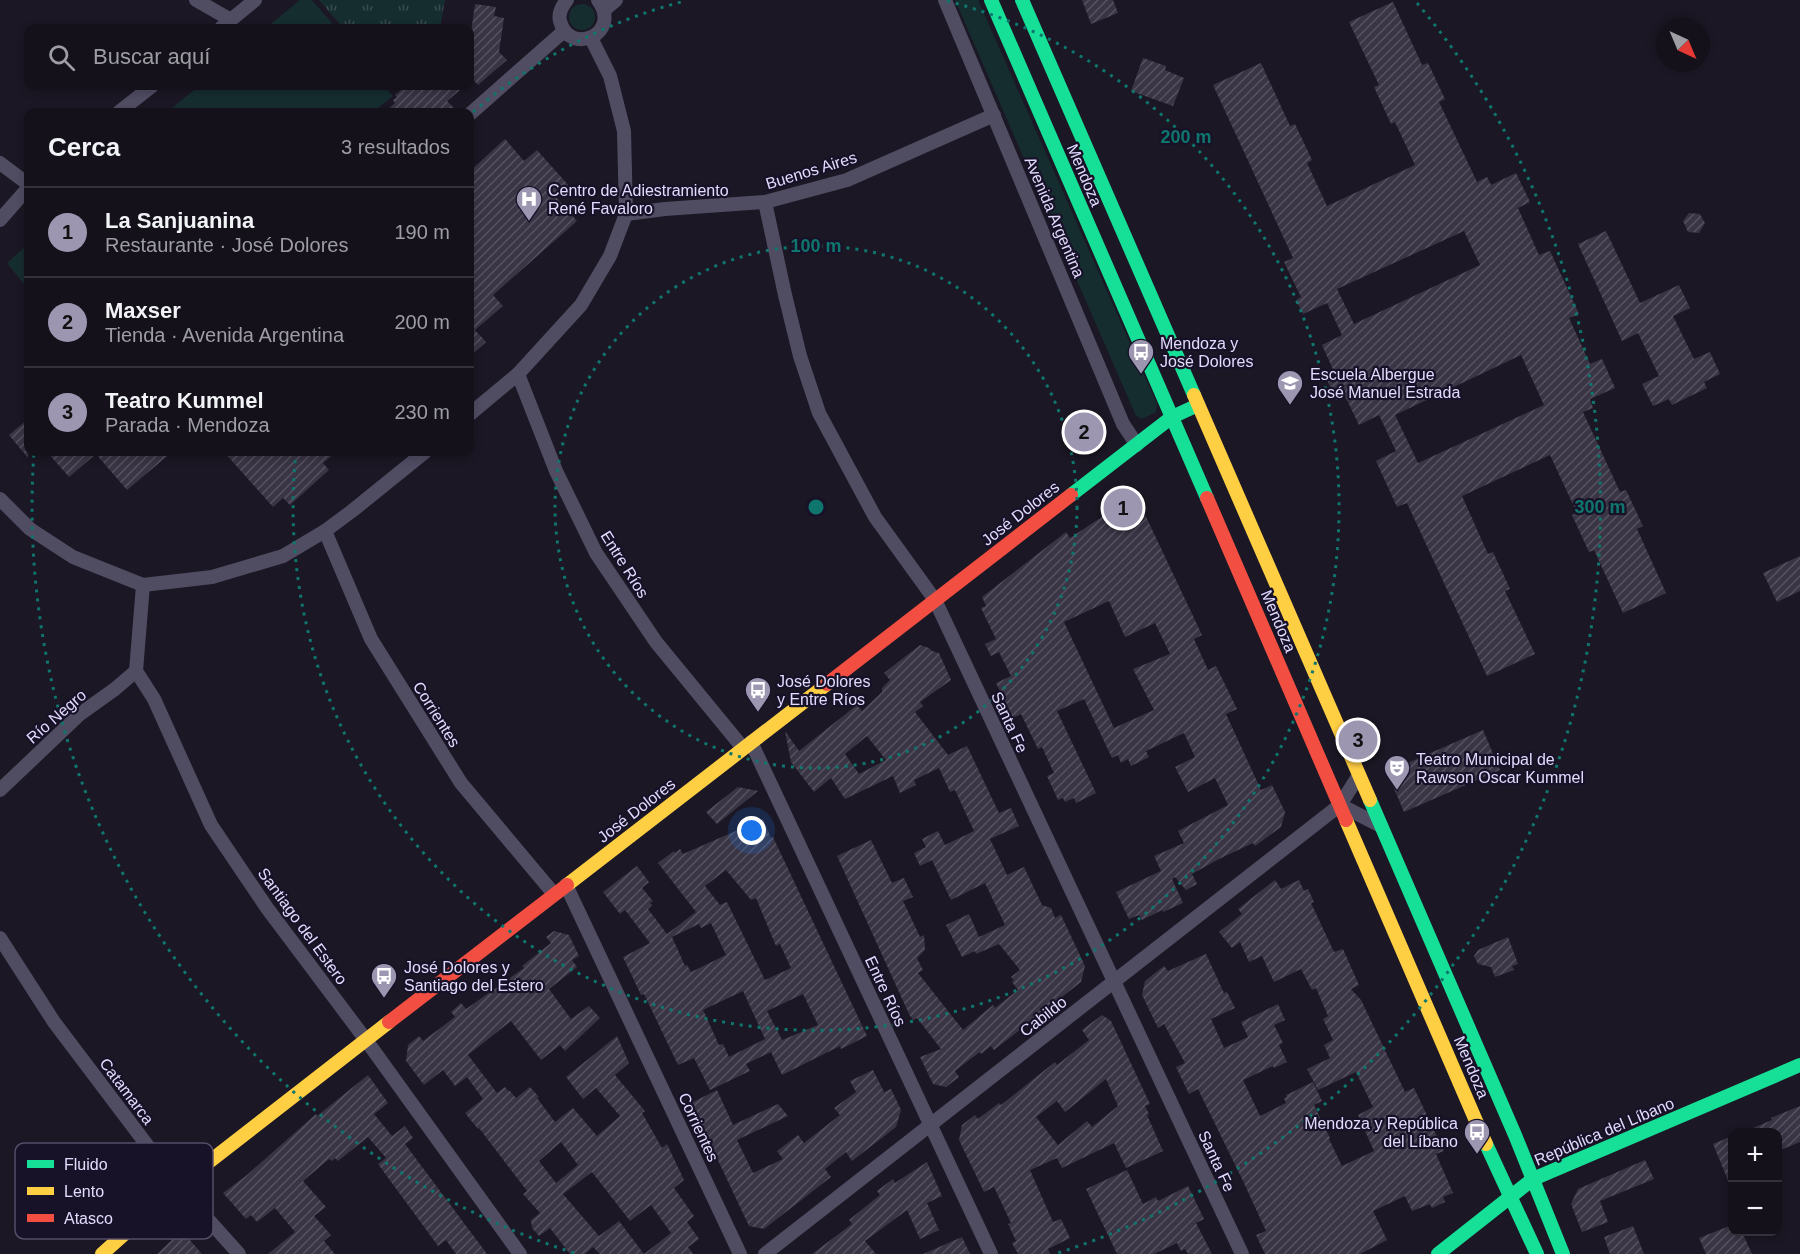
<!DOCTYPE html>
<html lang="es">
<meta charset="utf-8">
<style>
:root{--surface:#14111b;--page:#211f28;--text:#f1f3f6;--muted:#9d9da3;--line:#33313a;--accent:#9c96b1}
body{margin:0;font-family:Helvetica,sans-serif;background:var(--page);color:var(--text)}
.controls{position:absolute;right:18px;bottom:18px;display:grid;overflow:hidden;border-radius:12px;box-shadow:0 3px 9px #0003}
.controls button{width:54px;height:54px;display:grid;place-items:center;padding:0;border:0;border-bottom:2px solid var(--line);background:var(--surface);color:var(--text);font:30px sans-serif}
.compass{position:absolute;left:1656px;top:18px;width:54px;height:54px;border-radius:50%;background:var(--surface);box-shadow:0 3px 9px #0003;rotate:136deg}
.you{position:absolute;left:752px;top:831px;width:21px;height:21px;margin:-15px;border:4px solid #fff;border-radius:50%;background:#1a73e8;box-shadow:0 0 0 9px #1a73e833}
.badge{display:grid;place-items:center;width:39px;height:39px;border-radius:50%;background:var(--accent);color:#111;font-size:20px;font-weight:700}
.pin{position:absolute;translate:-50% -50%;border:3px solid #fff;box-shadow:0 2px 6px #0006}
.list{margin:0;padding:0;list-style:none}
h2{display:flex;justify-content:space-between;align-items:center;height:78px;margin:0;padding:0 24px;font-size:26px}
h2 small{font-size:20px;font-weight:400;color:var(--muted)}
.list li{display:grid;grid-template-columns:39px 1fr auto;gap:18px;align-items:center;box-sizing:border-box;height:90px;padding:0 24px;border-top:2px solid var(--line)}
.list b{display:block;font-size:22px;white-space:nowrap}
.list p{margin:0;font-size:20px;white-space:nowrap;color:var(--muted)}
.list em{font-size:20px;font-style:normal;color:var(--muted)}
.icon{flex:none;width:33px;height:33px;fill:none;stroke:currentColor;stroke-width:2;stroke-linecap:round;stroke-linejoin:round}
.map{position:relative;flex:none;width:1800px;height:1254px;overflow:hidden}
.search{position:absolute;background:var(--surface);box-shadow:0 3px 9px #0003;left:24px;top:24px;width:450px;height:66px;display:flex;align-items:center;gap:15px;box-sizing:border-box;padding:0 21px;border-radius:12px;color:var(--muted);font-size:22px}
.panel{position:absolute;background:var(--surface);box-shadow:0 3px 9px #0003;left:24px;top:108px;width:450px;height:348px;border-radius:12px}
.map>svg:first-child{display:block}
.green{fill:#162d30}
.park{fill:url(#park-tufts)}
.building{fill:url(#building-hatch);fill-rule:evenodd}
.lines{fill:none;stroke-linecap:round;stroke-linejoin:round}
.street{stroke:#504d63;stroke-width:14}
.fast{stroke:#16e098;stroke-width:14}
.slow{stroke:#ffcf43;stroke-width:14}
.jam{stroke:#f24e42;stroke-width:14}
.ring{fill:none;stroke:#0f766e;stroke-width:3;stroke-dasharray:3 6}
.labels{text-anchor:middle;stroke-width:4.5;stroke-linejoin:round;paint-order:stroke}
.street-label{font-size:16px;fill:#e2dbfd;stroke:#181229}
.poi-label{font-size:16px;fill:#e2dbfd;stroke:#181229;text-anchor:start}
.key{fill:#181229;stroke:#554e69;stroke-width:1.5}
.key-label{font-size:16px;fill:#e2dbfd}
.centre{fill:#0f766e;stroke:#181229;stroke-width:3}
.ring-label{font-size:18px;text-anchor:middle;font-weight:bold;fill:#0f766e;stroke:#181229;stroke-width:4.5;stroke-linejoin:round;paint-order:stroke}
</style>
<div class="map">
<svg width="1800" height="1254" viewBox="0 0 1800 1254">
<defs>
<pattern id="park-tufts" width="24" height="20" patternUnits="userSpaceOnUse" patternTransform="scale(1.5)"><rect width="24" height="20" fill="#162d30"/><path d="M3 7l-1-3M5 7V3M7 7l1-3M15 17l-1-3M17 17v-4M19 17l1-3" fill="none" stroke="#384b4f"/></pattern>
<pattern id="building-hatch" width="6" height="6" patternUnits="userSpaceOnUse" patternTransform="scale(1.5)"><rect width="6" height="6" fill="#3a3545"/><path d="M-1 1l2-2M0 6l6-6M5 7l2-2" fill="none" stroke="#565261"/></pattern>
</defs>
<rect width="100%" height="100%" fill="#1b1724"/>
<g class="green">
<polygon points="300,0 312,0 336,28 266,28"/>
<polygon points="955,0 978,0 1157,404 1156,412 1142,419 1136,416"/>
<circle cx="582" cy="17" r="13"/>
<polygon points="199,86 384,86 393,96 373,112 167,112"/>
<polygon points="28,244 28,289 7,263"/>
</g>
<polygon class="park" points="319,0 445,0 440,28 343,28"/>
<g class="building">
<polygon points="1082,0 1113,0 1118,13 1091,24"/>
<path d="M1393,2L1422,65L1428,63L1445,99L1439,102L1477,182L1487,177L1491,185L1516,173L1530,202L1518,208L1539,255L1550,251L1579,314L1569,318L1590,364L1602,359L1615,388L1590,399L1593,408L1583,412L1620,492L1626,490L1643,526L1637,529L1666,593L1623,613L1594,550L1589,552L1572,515L1577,513L1550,455L1462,496L1488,554L1493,552L1510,589L1505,591L1535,654L1487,676L1407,503L1397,507L1376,461L1396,451L1379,415L1359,425L1345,396L1336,400L1326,378L1335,374L1322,345L1342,335L1327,303L1303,314L1296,300L1301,297L1284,262L1293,258L1213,85L1261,63L1290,126L1295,124L1312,160L1307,163L1327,206L1415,165L1395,122L1391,124L1374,87L1379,85L1349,22ZM1464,231L1480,265L1354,324L1337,289ZM1521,355L1544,405L1418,463L1395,415Z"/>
<polygon points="475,4 496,7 494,16 504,18 499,52 507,60 478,85 470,76 470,40"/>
<polygon points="1143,58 1166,66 1165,70 1184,78 1173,106 1131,91"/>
<polygon points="406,86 465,86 447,101 458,112 385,112 395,103 393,100 397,97 395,95"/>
<polygon points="505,139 524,161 537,150 569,186 556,197 577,221 493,295 503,306 475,330 486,342 470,356 470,171"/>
<polygon points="1689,213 1700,214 1705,223 1699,233 1688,232 1683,221"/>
<polygon points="1606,231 1640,303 1679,285 1690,308 1673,316 1694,359 1710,352 1720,374 1704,382 1707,388 1672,405 1669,399 1653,406 1642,384 1659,376 1638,333 1622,341 1578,244"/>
<polygon points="28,419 28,458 9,435"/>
<polygon points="47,452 172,452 127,490 96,454 69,477"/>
<polygon points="224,452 336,452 323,463 329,470 290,505 283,498 273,507"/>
<path d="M1140,504L1202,635L1194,639L1208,670L1216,666L1237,709L1226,714L1261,790L1272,785L1285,812L1281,827L1255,846L1253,843L1219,859L1192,874L1197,884L1186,890L1175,877L1172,879L1183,903L1163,912L1162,910L1142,920L1139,915L1129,919L1116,892L1161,871L1154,856L1184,843L1178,831L1228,805L1215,778L1188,792L1175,767L1195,757L1184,733L1146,751L1149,757L1131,766L1128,759L1121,763L1118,755L1112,758L1084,699L1057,711L1096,793L1076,803L1074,798L1065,802L1063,798L1058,800L1047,776L1054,773L1042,747L1038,749L1021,714L1013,718L996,683L1011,676L999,652L991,656L985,644L996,639L981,608L986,606L982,597L1066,532L1070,538L1117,507L1128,510ZM1109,601L1125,637L1155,623L1170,654L1133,669L1154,710L1114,728L1064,622Z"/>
<polygon points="1800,556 1800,591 1777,602 1763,573"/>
<path d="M920,645L929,648L932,651L939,653L951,680L920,702L923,706L915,712L948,755L967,746L999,813L1011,808L1019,826L990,839L1007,875L1024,867L1042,905L1051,908L1055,918L1061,915L1085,966L1081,982L994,1050L991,1046L981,1054L980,1052L965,1063L955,1071L959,1077L946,1087L933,1084L920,1057L941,1049L917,1018L913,1020L909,1014L837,856L871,840L892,883L904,878L913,897L903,901L920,937L924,935L925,950L917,958L923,970L918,973L963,1030L993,1005L995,1008L1018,990L1012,982L1014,980L1011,977L1020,970L999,944L976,954L975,951L962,957L946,925L969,914L979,937L1005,925L985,883L951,900L932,860L920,866L914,853L926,847L922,839L938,831L945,845L974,831L955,790L950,792L939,768L914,780L916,785L900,793L893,776L845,799L831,778L814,792L791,762L785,731L799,751L857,705L862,711L882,692V688L890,680L884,673ZM867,736L886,760L859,774L845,754Z"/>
<polygon points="1483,730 1500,770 1404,812 1387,772"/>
<polygon points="738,787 758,791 717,824 706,812"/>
<path d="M763,819L771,838L773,837L867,1036L841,1049L840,1046L782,1075L771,1052L746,1064L750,1071L710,1090L694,1058L678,1065L644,994L641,995L623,957L650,943L625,910L620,914L603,892L637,866L649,882L642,888L653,901L650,903L652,905L648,909L667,934L696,912L658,863L674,851L675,853L680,849L683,854ZM726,870L751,900L756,898L776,946L780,944L791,968L765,980L727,902L720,905L705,886ZM711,923L726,955L691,972L687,965L685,966L672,937L699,924L701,928ZM743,991L765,1039L729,1057L723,1044L719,1045L703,1010ZM803,994L818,1025L782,1040L767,1011Z"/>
<polygon points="1275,880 1281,889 1299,880 1304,891 1308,889 1314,902 1311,903 1334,952 1343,949 1359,985 1351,989 1361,1000 1405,1092 1414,1088 1444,1151 1436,1154 1453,1193 1443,1197 1445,1202 1432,1208 1430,1204 1412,1211 1405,1196 1373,1211 1387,1240 1360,1254 1265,1254 1256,1235 1266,1231 1243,1181 1198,1089 1189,1094 1176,1067 1185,1063 1164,1024 1158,1028 1142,995 1145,981 1164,966 1168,971 1206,954 1224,993 1227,992 1235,1008 1211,1019 1224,1048 1248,1037 1241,1022 1278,1004 1285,1020 1274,1025 1283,1043 1279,1045 1287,1062 1274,1068 1273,1066 1243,1080 1260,1116 1286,1103 1284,1098 1287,1097 1286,1095 1313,1082 1322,1101 1314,1105 1330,1138 1329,1139 1342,1166 1374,1151 1358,1115 1373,1107 1356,1072 1318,1090 1307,1069 1330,1058 1324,1045 1333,1040 1323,1019 1328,1016 1316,988 1312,990 1301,969 1274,982 1262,956 1249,962 1240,942 1232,948 1219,932 1242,914 1238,909"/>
<path d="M554,931L569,935L579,956L572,960L577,967L549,989L571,1019L589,1006L600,1018L565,1051L560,1045L541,1060L511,1021L468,1055L497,1093L505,1087L508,1091L509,1090L516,1098L530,1087L539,1097L537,1098L555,1122L573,1108L597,1136L620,1116L596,1088L583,1099L566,1077L617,1036L629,1063L615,1075L645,1111L642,1113L662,1148L667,1144L684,1180L674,1188L694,1216L687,1222L699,1239L688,1247L693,1254H600L593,1247L585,1254H570L550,1228L539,1236L532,1228L531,1220L540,1213L523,1194L527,1191L479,1128L478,1129L465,1113L483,1099L467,1077L455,1086L443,1070L424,1085L406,1061L408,1045L419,1036L423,1041L455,1017L451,1012L461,1003L466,1009L524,968L522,966L551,943L546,937ZM561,1142L578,1165L556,1183L539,1161ZM592,1172L630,1221L651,1205L671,1233L644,1254L619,1221L599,1236L563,1194Z"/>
<polygon points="1508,937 1518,964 1512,966 1514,970 1495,977 1491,967 1478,964 1474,956 1478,950"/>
<path d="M1102,1015L1111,1021L1150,1104L1145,1106L1149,1114L1147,1115L1163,1151L1126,1168L1114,1143L1062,1168L1057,1158L1030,1170L1053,1222L1061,1219L1070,1238L1048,1249L1050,1254H1018L1012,1243L1016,1241L1008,1224L1011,1223L994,1187L984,1192L959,1140L962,1125L975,1115L978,1119L999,1103L1001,1105L1055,1062L1057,1065L1089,1040L1082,1030ZM1106,1079L1118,1106L1092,1127L1087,1121L1058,1145L1036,1117L1057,1101L1065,1112Z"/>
<polygon points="873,1070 884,1092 891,1089 901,1110 896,1127 852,1161 846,1152 825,1169 831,1177 764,1229 749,1226 691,1103 717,1090 733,1125 778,1104 788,1116 737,1140 753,1173 783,1159 777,1151 798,1135 804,1143 840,1115 834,1108 856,1092 850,1081"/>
<polygon points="368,1075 388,1103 374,1114 392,1136 405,1126 413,1138 405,1144 487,1254 456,1254 446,1240 438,1246 378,1164 386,1158 368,1137 338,1161 335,1158 332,1161 329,1159 303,1181 326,1207 314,1216 331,1235 324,1241 335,1254 268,1254 295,1232 275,1208 257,1222 251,1215 246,1219 223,1193 247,1175 316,1114 317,1116"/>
<polygon points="1800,1106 1800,1142 1778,1151 1778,1132 1744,1132 1772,1120 1771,1118"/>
<polygon points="1732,1136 1732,1190 1713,1144"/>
<polygon points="1645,1160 1654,1179 1600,1201 1608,1222 1582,1232 1571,1204 1578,1189"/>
<polygon points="927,1162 942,1196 927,1203 939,1230 920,1239 907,1210 865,1241 876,1254 812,1254 852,1224 849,1220 880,1195 877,1191 893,1179 895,1183"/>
<polygon points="1127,1170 1143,1204 1156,1197 1158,1201 1188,1186 1204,1219 1196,1223 1212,1254 1188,1254 1185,1249 1181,1251 1177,1243 1154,1254 1117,1254 1086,1189"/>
<polygon points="1732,1225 1732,1232 1742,1232 1752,1254 1706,1254 1699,1238"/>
<polygon points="1633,1226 1644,1254 1610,1254 1604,1237"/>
<polygon points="182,1231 202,1254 157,1254 174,1238"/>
<polygon points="962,1237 970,1254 923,1254"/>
</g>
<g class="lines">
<g class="street">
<polyline points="196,0 231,20"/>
<path d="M567,0C562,6 558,13 560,21C569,57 623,34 598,0"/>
<polyline points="945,0 1123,424 1137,445"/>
<polyline points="604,10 616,0"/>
<polyline points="221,28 255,0"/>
<polyline points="119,112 152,86"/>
<polyline points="470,114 564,31"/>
<polyline points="0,163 28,184"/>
<polyline points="765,202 785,295 800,356 819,413 875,517 935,600 1242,1254"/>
<polyline points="626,214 665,209 765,202 847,180 994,115"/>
<polyline points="0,220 28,188"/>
<polyline points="518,374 556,471 596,553 656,642 743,748"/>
<polyline points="470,414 518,374 581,305 610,256 626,214 624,131 610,76 591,38"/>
<polyline points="0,499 30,529 73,557 143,585 212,577 283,556 325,531 352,511 425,452"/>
<polyline points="325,531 371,639 461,783 554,894"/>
<polyline points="143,585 136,671 154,699 211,825 267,908 366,1040 520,1254"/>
<polyline points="751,742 991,1254"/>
<polyline points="0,790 80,714 115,689 136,671"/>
<polyline points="1340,805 1381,826"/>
<polyline points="566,885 740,1254"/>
<polyline points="0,938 54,1022 178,1186 239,1254"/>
<polyline points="765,1254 1340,805 1359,775"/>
</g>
<g class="fast">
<polyline points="991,0 1207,498"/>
<polyline points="1022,0 1194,395"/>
<polyline points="1071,495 1172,417 1198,405"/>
<polyline points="1370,800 1515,1135 1563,1254"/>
<polyline points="1486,1144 1537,1254"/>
<polyline points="1438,1254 1533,1179 1800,1065"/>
</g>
<g class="slow">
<polyline points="1194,395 1370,800"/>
<polyline points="1346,820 1486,1144"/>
<polyline points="567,885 827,684"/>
<polyline points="102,1254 178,1186 389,1022"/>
</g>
<g class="jam">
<polyline points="1207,498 1346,820"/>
<polyline points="827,684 1071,495"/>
<polyline points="389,1022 567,885"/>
</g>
</g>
<g class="ring">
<circle cx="816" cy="507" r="261"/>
<path d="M473 112A523 523 0 0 1 685 1M947 1A523 523 0 1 1 296 452"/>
<path d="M574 1253A784 784 0 0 1 34 452M1417 3A784 784 0 0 1 1058 1253"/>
</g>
<defs>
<g id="hospital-pin" transform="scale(1.35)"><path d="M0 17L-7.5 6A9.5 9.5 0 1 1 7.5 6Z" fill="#9c96b1" stroke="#181229"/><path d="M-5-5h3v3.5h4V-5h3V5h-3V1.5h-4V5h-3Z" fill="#fff"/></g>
<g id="bus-pin" transform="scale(1.35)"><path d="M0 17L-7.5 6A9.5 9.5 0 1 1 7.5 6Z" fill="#9c96b1" stroke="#181229"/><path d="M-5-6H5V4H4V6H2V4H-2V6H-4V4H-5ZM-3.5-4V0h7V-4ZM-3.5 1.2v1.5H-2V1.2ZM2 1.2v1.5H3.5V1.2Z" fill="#fff"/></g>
<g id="school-pin" transform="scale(1.35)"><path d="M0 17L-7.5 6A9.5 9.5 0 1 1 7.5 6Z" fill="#9c96b1" stroke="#181229"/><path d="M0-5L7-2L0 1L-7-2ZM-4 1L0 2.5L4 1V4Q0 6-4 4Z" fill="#fff"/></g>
<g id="theatre-pin" transform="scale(1.35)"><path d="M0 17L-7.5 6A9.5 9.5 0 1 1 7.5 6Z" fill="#9c96b1" stroke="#181229"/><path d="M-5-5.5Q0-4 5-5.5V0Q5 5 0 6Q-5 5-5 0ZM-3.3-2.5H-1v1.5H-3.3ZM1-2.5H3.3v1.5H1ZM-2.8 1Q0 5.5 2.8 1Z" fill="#fff"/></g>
</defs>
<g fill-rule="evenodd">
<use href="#hospital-pin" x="529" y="199"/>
<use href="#bus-pin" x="1141" y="352"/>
<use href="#school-pin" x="1290" y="383"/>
<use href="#bus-pin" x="758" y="690"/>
<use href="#theatre-pin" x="1397" y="768"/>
<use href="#bus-pin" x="384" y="976"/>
<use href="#bus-pin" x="1477" y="1132"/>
</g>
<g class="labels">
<g class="street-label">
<text transform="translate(811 170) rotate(-17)" y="6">Buenos Aires</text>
<text transform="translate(1085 175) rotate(67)" y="6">Mendoza</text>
<text transform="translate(1055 217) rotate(67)" y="6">Avenida Argentina</text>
<text transform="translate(1020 513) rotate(-38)" y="6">José Dolores</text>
<text transform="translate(625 564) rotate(58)" y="6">Entre Ríos</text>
<text transform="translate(1279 621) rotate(67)" y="6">Mendoza</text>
<text transform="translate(437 714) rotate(58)" y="6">Corrientes</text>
<text transform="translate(56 716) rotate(-41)" y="6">Río Negro</text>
<text transform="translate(1010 722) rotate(65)" y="6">Santa Fe</text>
<text transform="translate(636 810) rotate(-38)" y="6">José Dolores</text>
<text transform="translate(303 926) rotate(54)" y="6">Santiago del Estero</text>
<text transform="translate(886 991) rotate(65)" y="6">Entre Ríos</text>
<text transform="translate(1043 1016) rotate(-38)" y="6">Cabildo</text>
<text transform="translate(1472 1067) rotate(67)" y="6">Mendoza</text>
<text transform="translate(127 1091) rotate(53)" y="6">Catamarca</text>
<text transform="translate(699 1127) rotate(65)" y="6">Corrientes</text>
<text transform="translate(1604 1131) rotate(-23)" y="6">República del Líbano</text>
<text transform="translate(1217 1161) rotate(65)" y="6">Santa Fe</text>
</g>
<g class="poi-label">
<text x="548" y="196">Centro de Adiestramiento<tspan x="548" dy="18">René Favaloro</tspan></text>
<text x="1160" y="349">Mendoza y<tspan x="1160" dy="18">José Dolores</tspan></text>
<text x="1310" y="380">Escuela Albergue<tspan x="1310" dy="18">José Manuel Estrada</tspan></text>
<text x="777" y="687">José Dolores<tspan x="777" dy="18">y Entre Ríos</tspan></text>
<text x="1416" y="765">Teatro Municipal de<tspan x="1416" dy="18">Rawson Oscar Kummel</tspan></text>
<text x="404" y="973">José Dolores y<tspan x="404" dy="18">Santiago del Estero</tspan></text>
<text x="1458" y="1129" text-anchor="end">Mendoza y República<tspan x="1458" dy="18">del Líbano</tspan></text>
</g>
</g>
<rect x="15" y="1143" width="198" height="96" rx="9" class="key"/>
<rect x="27" y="1160" width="27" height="8" fill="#16e098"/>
<rect x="27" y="1187" width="27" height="8" fill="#ffcf43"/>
<rect x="27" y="1214" width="27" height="8" fill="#f24e42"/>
<g class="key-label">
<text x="64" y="1170">Fluido</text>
<text x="64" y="1197">Lento</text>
<text x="64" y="1224">Atasco</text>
</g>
<circle cx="816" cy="507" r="9" class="centre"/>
<g class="ring-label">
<text x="1186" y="143">200 m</text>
<text x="816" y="252">100 m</text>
<text x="1600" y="513">300 m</text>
</g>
</svg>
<div class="controls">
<button>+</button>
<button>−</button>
</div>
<svg class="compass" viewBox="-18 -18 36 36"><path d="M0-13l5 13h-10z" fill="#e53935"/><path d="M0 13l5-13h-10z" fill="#9d9da3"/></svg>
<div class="you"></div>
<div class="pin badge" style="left:1123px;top:508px">1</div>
<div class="pin badge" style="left:1084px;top:432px">2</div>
<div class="pin badge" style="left:1358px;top:740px">3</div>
<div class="search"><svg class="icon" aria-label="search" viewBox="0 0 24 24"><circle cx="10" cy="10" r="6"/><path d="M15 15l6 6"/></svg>Buscar aquí</div>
<section class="panel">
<h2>Cerca<small>3 resultados</small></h2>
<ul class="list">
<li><span class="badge">1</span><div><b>La Sanjuanina</b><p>Restaurante · José Dolores</p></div><em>190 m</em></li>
<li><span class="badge">2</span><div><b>Maxser</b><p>Tienda · Avenida Argentina</p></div><em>200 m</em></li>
<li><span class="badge">3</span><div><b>Teatro Kummel</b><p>Parada · Mendoza</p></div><em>230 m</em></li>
</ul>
</section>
</div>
